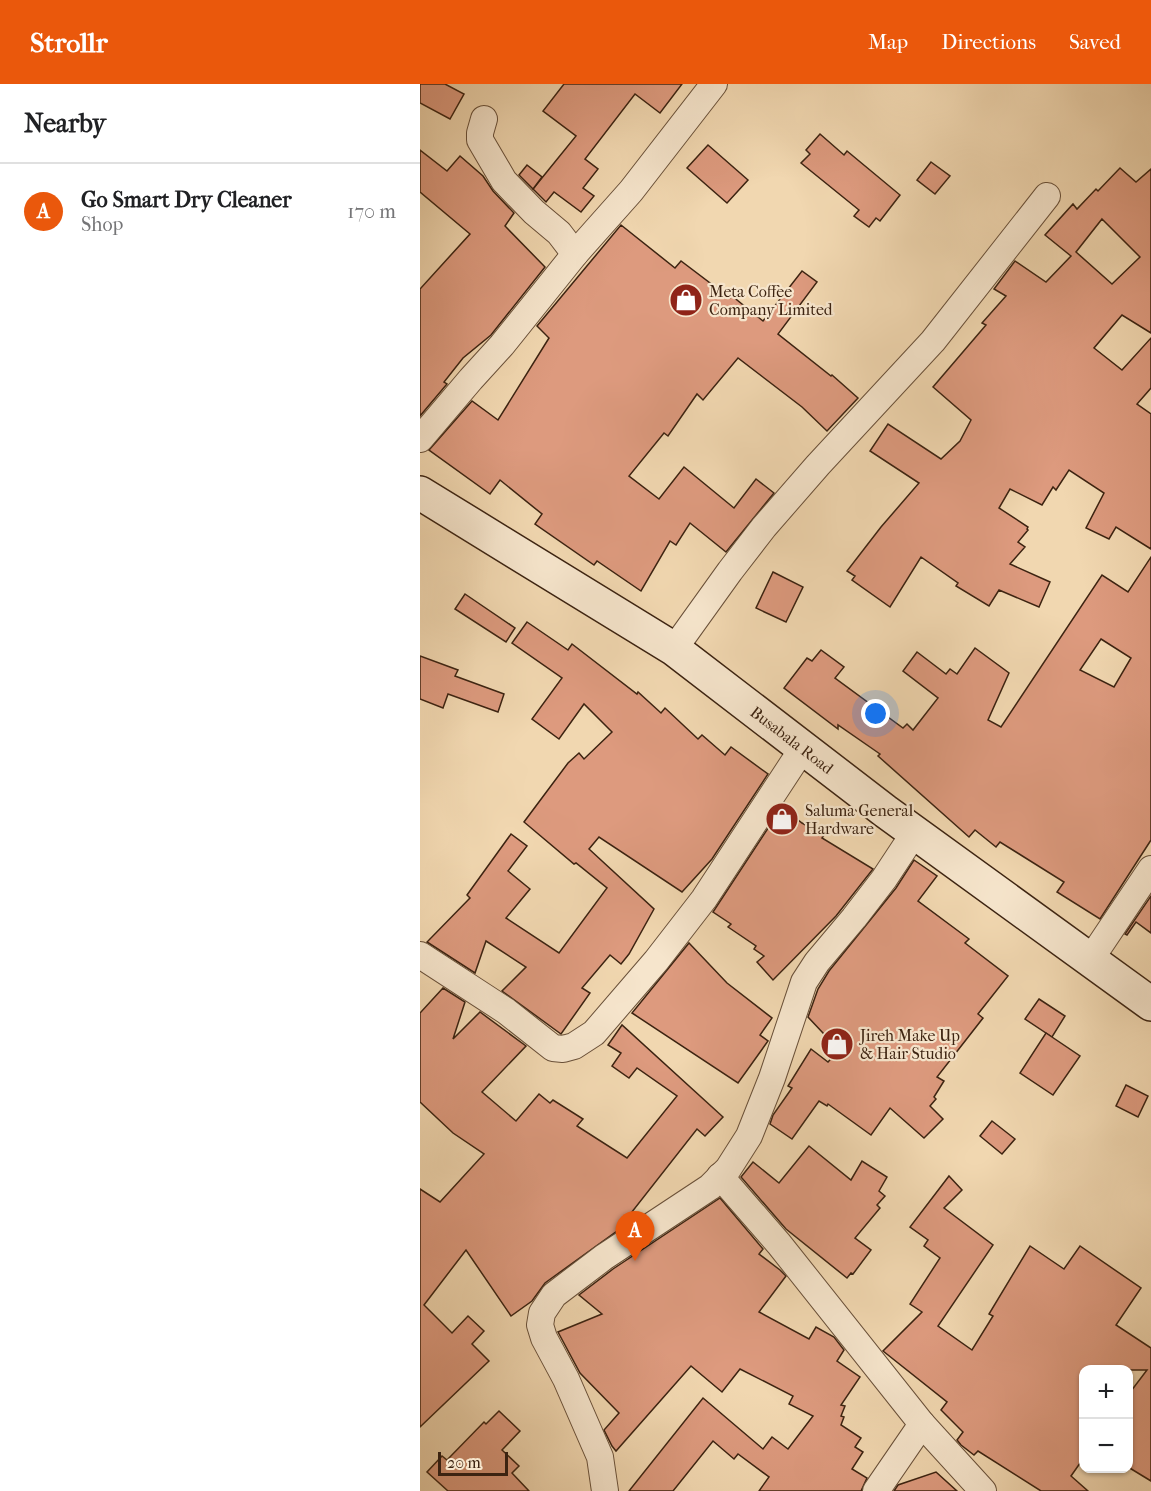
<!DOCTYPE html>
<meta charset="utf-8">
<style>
:root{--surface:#fff;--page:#f2f2f2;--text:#202124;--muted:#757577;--line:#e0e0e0;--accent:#ea580c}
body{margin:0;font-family:"IM FELL French Canon",serif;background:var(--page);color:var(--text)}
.controls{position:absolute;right:18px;bottom:18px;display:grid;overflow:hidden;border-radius:12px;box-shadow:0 2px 4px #0004}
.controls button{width:54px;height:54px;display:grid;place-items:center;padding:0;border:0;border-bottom:2px solid var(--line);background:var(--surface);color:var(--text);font:30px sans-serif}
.scale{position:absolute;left:18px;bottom:15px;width:70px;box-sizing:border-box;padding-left:6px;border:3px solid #3c2311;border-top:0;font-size:16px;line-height:21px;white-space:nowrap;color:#3c2311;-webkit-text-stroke:4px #f6e5cc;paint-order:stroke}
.you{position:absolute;left:456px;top:630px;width:21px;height:21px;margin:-15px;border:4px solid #fff;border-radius:50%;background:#1a73e8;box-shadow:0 0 0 9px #1a73e833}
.badge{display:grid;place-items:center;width:39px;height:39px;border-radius:50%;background:var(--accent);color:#fff;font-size:20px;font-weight:700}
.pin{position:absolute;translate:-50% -50px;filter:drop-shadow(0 2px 3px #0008)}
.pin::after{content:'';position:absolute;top:32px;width:21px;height:18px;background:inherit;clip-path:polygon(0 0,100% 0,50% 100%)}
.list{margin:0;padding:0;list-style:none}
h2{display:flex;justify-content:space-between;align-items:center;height:78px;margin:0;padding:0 24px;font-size:26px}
h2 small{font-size:20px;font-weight:400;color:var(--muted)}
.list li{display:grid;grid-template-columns:39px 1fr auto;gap:18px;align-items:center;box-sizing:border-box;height:96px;padding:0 24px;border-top:2px solid var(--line)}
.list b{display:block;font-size:22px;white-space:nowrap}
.list p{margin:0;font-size:20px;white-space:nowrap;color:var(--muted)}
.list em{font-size:20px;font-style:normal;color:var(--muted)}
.map{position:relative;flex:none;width:731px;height:1407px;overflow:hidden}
header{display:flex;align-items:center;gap:36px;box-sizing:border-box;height:84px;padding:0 30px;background:var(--accent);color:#fff}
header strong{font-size:28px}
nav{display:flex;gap:33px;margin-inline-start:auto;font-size:21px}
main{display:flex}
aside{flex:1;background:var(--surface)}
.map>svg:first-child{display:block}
.building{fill:#dd9a7e;stroke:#3c2311;stroke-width:1.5;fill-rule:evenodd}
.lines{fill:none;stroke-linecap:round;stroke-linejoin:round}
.street-casing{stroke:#695039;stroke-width:28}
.secondary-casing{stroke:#3c2311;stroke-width:36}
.street{stroke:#f6e5cc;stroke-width:26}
.secondary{stroke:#f6e5cc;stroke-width:33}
.labels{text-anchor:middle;stroke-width:4.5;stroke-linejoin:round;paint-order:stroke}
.poi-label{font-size:16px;fill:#3c2311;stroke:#f6e5cc;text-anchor:start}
.street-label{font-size:16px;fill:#3c2311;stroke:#f6e5cc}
</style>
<header>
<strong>Strollr</strong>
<nav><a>Map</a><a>Directions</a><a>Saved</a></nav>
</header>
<main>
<aside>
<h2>Nearby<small></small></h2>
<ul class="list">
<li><span class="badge">A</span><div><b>Go Smart Dry Cleaner</b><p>Shop</p></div><em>170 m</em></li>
</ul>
</aside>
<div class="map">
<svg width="731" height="1407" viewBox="0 0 731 1407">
<rect width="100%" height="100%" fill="#f1d7b0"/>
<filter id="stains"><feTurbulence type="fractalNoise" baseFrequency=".00333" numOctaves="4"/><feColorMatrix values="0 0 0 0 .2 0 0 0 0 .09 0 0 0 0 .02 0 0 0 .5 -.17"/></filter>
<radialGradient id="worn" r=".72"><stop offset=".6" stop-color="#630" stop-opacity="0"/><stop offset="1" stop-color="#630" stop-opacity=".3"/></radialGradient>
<g class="building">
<polygon points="0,0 25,0 44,10 30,35 0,19"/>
<polygon points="144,0 262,0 240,29 215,10 165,75 178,85 163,104 174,112 161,128 134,108 126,118 113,105 156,52 123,27"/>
<polygon points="400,50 424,71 427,67 480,111 460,137 456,134 449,143 434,132 439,126 381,79 390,70 386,66"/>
<polygon points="288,61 328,96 307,119 267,84"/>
<polygon points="0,66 27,87 40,72 63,92 73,107 94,129 85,142 125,183 71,251 43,274 24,298 27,300 0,332 0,205 50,150 0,108"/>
<polygon points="511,78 530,92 515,110 497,96"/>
<polygon points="107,81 122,93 113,105 99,91"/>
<path d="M700,84L716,98L731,85V249L702,231L674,264L702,286L731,254V304L717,320L731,330V465L696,443L689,455L666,444L684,409L649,386L636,406L633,403L622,421L590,405L579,424L608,443L607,445L608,446L598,458L605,463L590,480L630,498L619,523L579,506L569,522L536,502L538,499L501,473L470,523L432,496L435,492L427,487L461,443L499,399L450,367L468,340L521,375L540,357L551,336L513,303L566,241L562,239L586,212L574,205L595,177L626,198L651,172L625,151L653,120L657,125L676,105L678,107ZM682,135L720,173L692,200L656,168Z"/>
<polygon points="201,141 255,184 261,177 310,214 312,212 343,237 382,187 397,198 358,250 411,292 412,291 438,314 407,347 382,323 318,274 283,316 277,310 248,352 244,349 209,392 239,415 264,383 314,424 336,395 354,409 306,468 270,439 256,461 250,457 221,507 177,477 174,481 115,440 122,430 80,396 70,410 9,366 52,317 78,336 129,254 117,242"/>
<path d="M731,473V756L680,835L637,808L644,798L580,758L576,763L555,746L549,753L458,672L460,670L418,641V645L364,604L387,574L392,577L401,566L424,583L415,594L483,644L487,640L493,646L518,614L483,587L497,568L526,590L530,585L537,590L555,564L589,589L568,636L581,643L682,491L708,508ZM681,555L711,574L694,603L660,586Z"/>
<polygon points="353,488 383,503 366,538 336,524"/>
<polygon points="45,510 95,544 86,558 35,525"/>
<polygon points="107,538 148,566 152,560 217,610 218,608 241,629 245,624 278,655 282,651 305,671 311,663 348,690 292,775 262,808 179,753 169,765 234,825 209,870 201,880 190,871 162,904 170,909 141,950 82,907 106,883 66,857 55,889 7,858 50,814 47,811 91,750 107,762 88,787 110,805 86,834 139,869 187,804 156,779 154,780 104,738 148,679 159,669 164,675 192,648 164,620 139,655 112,635 142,594 92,559"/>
<polygon points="0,572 38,586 35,592 84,610 78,628 28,610 23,624 0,615"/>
<polygon points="362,723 382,739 404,751 402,754 453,785 416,832 353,896 337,878 344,872 334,865 336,862 308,843 311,840 293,828"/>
<polygon points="494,776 517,792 498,817 549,855 545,859 588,892 558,930 563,934 517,993 524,997 514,1013 516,1015 510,1022 523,1035 504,1054 470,1024 451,1051 408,1020 407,1022 399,1017 372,1055 350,1040 353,1031 372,1004 368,1002 391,965 408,978 419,966 388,933 398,905 409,887 476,804"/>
<polygon points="731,812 731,849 716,838 707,851 705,850"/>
<polygon points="269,859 307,899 352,934 340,951 348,957 318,999 212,929"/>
<polygon points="23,904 45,918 33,955 60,928 106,962 62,1008 96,1037 119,1010 130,1019 133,1016 163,1035 157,1042 207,1074 257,1012 217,984 209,994 192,982 201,969 188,961 202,941 303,1033 285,1052 277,1045 197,1147 125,1199 112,1217 91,1232 46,1166 4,1221 32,1249 48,1232 64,1247 52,1260 69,1277 0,1343 0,1105 20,1118 64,1070 33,1049 0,1018 0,929"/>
<polygon points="619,915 645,932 632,953 605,935"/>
<polygon points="626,949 660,972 633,1011 600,989"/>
<polygon points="706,1001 728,1012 718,1033 696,1022"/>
<polygon points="572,1037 595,1055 582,1070 560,1052"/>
<polygon points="389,1062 431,1096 442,1077 467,1093 459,1107 465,1112 457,1121 460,1124 435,1154 451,1166 433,1190 431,1189 427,1194 366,1145 321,1093 333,1078 359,1099"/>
<polygon points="529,1092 542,1106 524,1124 573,1161 518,1242 552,1266 573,1232 569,1230 610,1162 644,1185 660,1162 721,1204 696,1241 731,1264 731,1397 708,1383 708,1311 727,1286 663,1286 663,1375 651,1392 668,1407 621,1407 558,1367 554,1371 541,1361 537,1356 543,1348 521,1326 527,1318 463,1267 502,1228 490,1220 520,1174 504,1162 508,1156 490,1143"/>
<polygon points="300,1114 343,1165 339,1170 360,1186 366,1192 339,1228 389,1255 396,1243 414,1253 424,1266 417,1277 440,1293 421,1321 425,1322 421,1332 424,1333 421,1341 441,1354 435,1363 443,1368 432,1385 447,1394 441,1407 339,1407 349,1393 318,1370 314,1375 293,1357 253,1407 209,1407 283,1314 343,1365 352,1353 368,1365 393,1332 369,1320 373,1312 320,1285 302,1308 271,1282 196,1367 192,1362 184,1346 199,1329 160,1289 138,1248 182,1230 159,1211 193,1185"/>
<polygon points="79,1327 100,1347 82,1366 99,1382 92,1389 109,1407 28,1407 7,1388 22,1372 27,1376 64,1338 66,1340"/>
<polygon points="516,1388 537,1407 474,1407 478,1401"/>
</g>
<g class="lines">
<g class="street-casing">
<g id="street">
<polyline points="64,35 60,49 60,56 84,97 114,128 139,149 155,170"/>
<polyline points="0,355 51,295 82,261 155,170 211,107 294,0"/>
<polyline points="254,565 310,487 344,443 398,381 513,257 627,112"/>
<polyline points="0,871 86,927 133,964 143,965 154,962 174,949 236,877 284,815 383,664"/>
<polyline points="670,876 731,785"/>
<polyline points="300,1092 359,1160 502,1340 456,1407"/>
<polyline points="502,1340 563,1407"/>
<polyline points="185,1407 180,1373 146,1295 124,1254 120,1241 122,1229 134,1211 184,1173 290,1103 308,1085 329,1052 352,994 384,898 397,878 434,834 464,795 495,748"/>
</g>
</g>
<g class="secondary-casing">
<g id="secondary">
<path id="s1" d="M0,409L254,565L465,727L731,920"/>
</g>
</g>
<use href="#street" class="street"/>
<use href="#secondary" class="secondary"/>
</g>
<defs>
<g id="shop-disc" transform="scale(1.725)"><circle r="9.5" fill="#8f2418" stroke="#f6e5cc"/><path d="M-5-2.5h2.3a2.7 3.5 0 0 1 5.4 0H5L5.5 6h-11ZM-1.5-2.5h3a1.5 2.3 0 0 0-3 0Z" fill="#fff"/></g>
</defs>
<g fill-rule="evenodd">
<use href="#shop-disc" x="266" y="216"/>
<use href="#shop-disc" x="362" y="735"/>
<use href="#shop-disc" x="417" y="960"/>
</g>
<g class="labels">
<g class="poi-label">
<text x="289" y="213">Meta Coffee<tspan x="289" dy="18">Company Limited</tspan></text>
<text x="385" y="732">Saluma General<tspan x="385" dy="18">Hardware</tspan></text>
<text x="440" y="957">Jireh Make Up<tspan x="440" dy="18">&amp; Hair Studio</tspan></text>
</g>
<g class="street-label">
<text dy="6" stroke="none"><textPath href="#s1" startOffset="447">Busabala Road</textPath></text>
</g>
</g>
<rect width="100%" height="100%" filter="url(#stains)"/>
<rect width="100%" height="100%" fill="url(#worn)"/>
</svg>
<div class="controls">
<button>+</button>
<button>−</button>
</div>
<div class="scale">20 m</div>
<div class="you"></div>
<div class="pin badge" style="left:215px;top:1177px">A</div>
</div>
</main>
